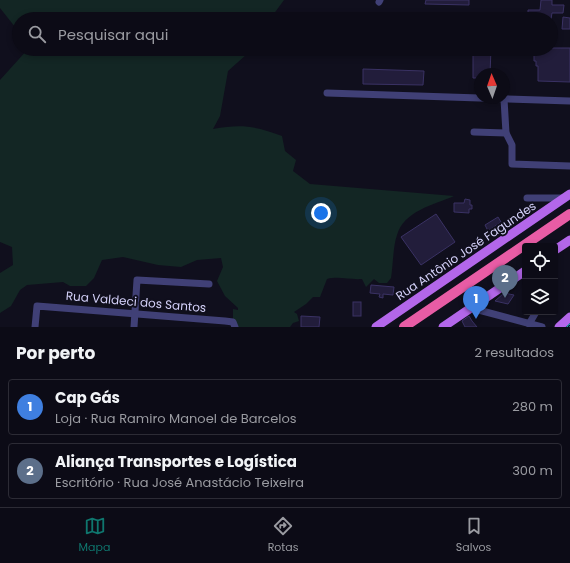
<!DOCTYPE html>
<html lang="pt">
<meta charset="utf-8">
<style>
:root{--surface:#0c0b16;--page:#1a1923;--text:#f1f3f6;--muted:#9a9ba1;--line:#2c2b35;--accent:#0f766e}
body{margin:0;font-family:Poppins,sans-serif;background:var(--page);color:var(--text)}
.controls{position:absolute;right:12px;bottom:12px;display:grid;overflow:hidden;border-radius:4px;box-shadow:0 2px 6px #0003}
.controls button{width:36px;height:36px;display:grid;place-items:center;padding:0;border:0;border-bottom:1px solid var(--line);background:var(--surface);color:var(--text);font:20px sans-serif}
.compass{position:absolute;left:474px;top:68px;width:36px;height:36px;border-radius:50%;background:var(--surface);box-shadow:0 2px 6px #0003;rotate:358deg}
.you{position:absolute;left:321px;top:213px;width:14px;height:14px;margin:-10px;border:3px solid #fff;border-radius:50%;background:#1a73e8;box-shadow:0 0 0 6px #1a73e833}
.badge{display:grid;place-items:center;width:26px;height:26px;border-radius:50%;background:var(--accent);color:#fff;font-size:13px;font-weight:700}
.pin{position:absolute;translate:-50% -33px;filter:drop-shadow(0 1px 2px #0008)}
.pin::after{content:'';position:absolute;top:21px;width:14px;height:12px;background:inherit;clip-path:polygon(0 0,100% 0,50% 100%)}
.list{margin:0;padding:0;list-style:none}
h2{display:flex;justify-content:space-between;align-items:center;height:52px;margin:0;padding:0 16px;font-size:17px}
h2 small{font-size:13px;font-weight:400;color:var(--muted)}
.list li{display:grid;grid-template-columns:26px 1fr auto;gap:12px;align-items:center;box-sizing:border-box;height:56px;margin:0 8px 8px;padding:0 8px;border:1px solid var(--line);border-radius:4px}
.list b{display:block;font-size:15px;white-space:nowrap}
.list p{margin:0;font-size:13px;white-space:nowrap;color:var(--muted)}
.list em{font-size:13px;font-style:normal;color:var(--muted)}
.icon{flex:none;width:22px;height:22px;fill:none;stroke:currentColor;stroke-width:2;stroke-linecap:round;stroke-linejoin:round}
.map{position:relative;flex:none;width:570px;height:327px;overflow:hidden}
.search{position:absolute;background:var(--surface);box-shadow:0 2px 6px #0003;left:12px;right:12px;top:12px;height:44px;display:flex;align-items:center;gap:10px;box-sizing:border-box;padding:0 14px;border-radius:22px;color:var(--muted);font-size:15px}
.sheet{height:180px;background:var(--surface)}
nav{display:flex;justify-content:space-around;align-items:center;box-sizing:border-box;height:56px;border-top:1px solid var(--line);background:var(--surface);font-size:11px;color:var(--muted)}
nav a{display:grid;justify-items:center;gap:2px}
nav .on{color:var(--accent)}
.map>svg:first-child{display:block}
.green{fill:#132624}
.building{fill:#221d3b;stroke:#3a3264}
.lines{fill:none;stroke-linecap:round;stroke-linejoin:round}
.minor{stroke:#404076;stroke-width:7}
.major{stroke:#b367ea;stroke-width:9}
.highway{stroke:#e85ca5;stroke-width:10}
.rail-casing{stroke:#1ecdd7;stroke-width:3}
.rail{stroke:#100f1d;stroke-width:1.5;stroke-dasharray:4.5;stroke-linecap:butt}
.labels{text-anchor:middle;stroke-width:4;stroke-linejoin:round;paint-order:stroke}
.street-label{font-size:12px;fill:#d4d1f9;stroke:#100f1d}
</style>
<div class="map">
<svg width="570" height="327" viewBox="0 0 570 327">
<rect width="100%" height="100%" fill="#100f1d"/>
<g class="green">
<polygon points="0,0 284,0 270,19 19,19 19,32 0,8"/>
<path d="M28,49H250L247,54L228,71L220,116L213,129C242,124 255,126 282,136L285,151L296,160L293,171L310,184L454,196C433,205 404,211 397,235C393,246 393,266 391,278L387,283H379L374,279L366,287L362,279C350,280 339,276 327,279L320,297H313L306,304L294,312L297,314L299,321L293,323L290,327H236L233,320V309L238,310V308L225,296L217,281L223,267L221,258L197,260L181,267L158,265L123,257L102,260L94,278L86,286H70L63,282L27,285L20,290L11,306L0,313V273L13,265L12,247L0,242V80Z"/>
</g>
<g class="building">
<polygon points="426,0 469,0 469,5 425,4"/>
<polygon points="541,0 552,0 552,5 564,5 563,13 552,13 551,19 528,19 528,10 540,10"/>
<polygon points="563,17 570,18 570,29 562,29"/>
<polygon points="551,48 570,48 570,82 538,81 538,66 536,66 536,61 534,61 534,49"/>
<polygon points="473,49 491,49 490,74 480,74 480,78 473,78"/>
<polygon points="363,69 424,71 423,85 363,84"/>
<polygon points="465,199 470,200 470,205 472,205 472,209 469,209 469,213 454,212 454,203 464,203"/>
<polygon points="436,214 455,242 421,265 401,237"/>
<polygon points="498,217 501,222 488,231 485,225"/>
<polygon points="371,285 394,287 393,295 383,294 383,298 379,297 380,294 370,293"/>
<polygon points="504,293 514,295 508,304 495,301"/>
<rect x="353" y="302" width="8" height="14"/>
<polygon points="301,316 320,317 319,327 301,327"/>
<polygon points="469,316 472,321 477,327 465,327 462,321"/>
</g>
<g class="lines">
<g class="minor">
<polyline points="379,2 380,0"/>
<polyline points="327,93 570,101"/>
<polyline points="504,99 506,133 512,145 512,164 570,166"/>
<polyline points="474,132 506,133"/>
<polyline points="527,198 564,198"/>
<polyline points="471,308 542,327"/>
<polyline points="529,324 536,312"/>
<polyline points="35,327 37,306 225,321 233,322 235,327"/>
<polyline points="134,327 137,280 209,284"/>
</g>
<g class="major">
<polyline points="555,250 570,240"/>
<polyline points="376,327 570,194"/>
<polyline points="443,327 525,271"/>
<polyline points="559,327 570,317"/>
</g>
<polyline class="highway" points="404,327 570,214"/>
<g class="rail-casing">
<polyline id="rail" points="568,327 570,325"/>
</g>
<use href="#rail" class="rail"/>
</g>
<g class="labels">
<g class="street-label">
<text transform="translate(466 251) rotate(-34)" y="4">Rua Antônio José Fagundes</text>
<text transform="translate(136 302) rotate(5)" y="4">Rua Valdeci dos Santos</text>
</g>
</g>
</svg>
<div class="controls">
<button><svg class="icon" aria-label="locate" viewBox="0 0 24 24"><circle cx="12" cy="12" r="6"/><path d="M12 2v4M12 18v4M2 12h4M18 12h4"/></svg></button>
<button><svg class="icon" aria-label="layers" viewBox="0 0 24 24"><path d="M12 4l9 5-9 5-9-5zM3 14l9 5 9-5"/></svg></button>
</div>
<svg class="compass" viewBox="-18 -18 36 36"><path d="M0-13l5 13h-10z" fill="#e53935"/><path d="M0 13l5-13h-10z" fill="#9a9ba1"/></svg>
<div class="you"></div>
<div class="pin badge" style="left:476px;top:319px;background:#3f7fe0">1</div>
<div class="pin badge" style="left:505px;top:298px;background:#5c6f8a">2</div>
<div class="search"><svg class="icon" aria-label="search" viewBox="0 0 24 24"><circle cx="10" cy="10" r="6"/><path d="M15 15l6 6"/></svg>Pesquisar aqui</div>
</div>
<section class="sheet">
<h2>Por perto<small>2 resultados</small></h2>
<ul class="list">
<li><span class="badge" style="background:#3f7fe0">1</span><div><b>Cap Gás</b><p>Loja · Rua Ramiro Manoel de Barcelos</p></div><em>280 m</em></li>
<li><span class="badge" style="background:#5c6f8a">2</span><div><b>Aliança Transportes e Logística</b><p>Escritório · Rua José Anastácio Teixeira</p></div><em>300 m</em></li>
</ul>
</section>
<nav>
<a class="on"><svg class="icon" aria-label="map" viewBox="0 0 24 24"><path d="M3 6l6-2 6 2 6-2v14l-6 2-6-2-6 2zM9 4v14M15 6v14"/></svg>Mapa</a>
<a><svg class="icon" aria-label="directions" viewBox="0 0 24 24"><path d="M12 3l9 9-9 9-9-9zM9 14v-3h6M13 9l2 2-2 2"/></svg>Rotas</a>
<a><svg class="icon" aria-label="saved" viewBox="0 0 24 24"><path d="M7 4h10v16l-5-4-5 4z"/></svg>Salvos</a>
</nav>
